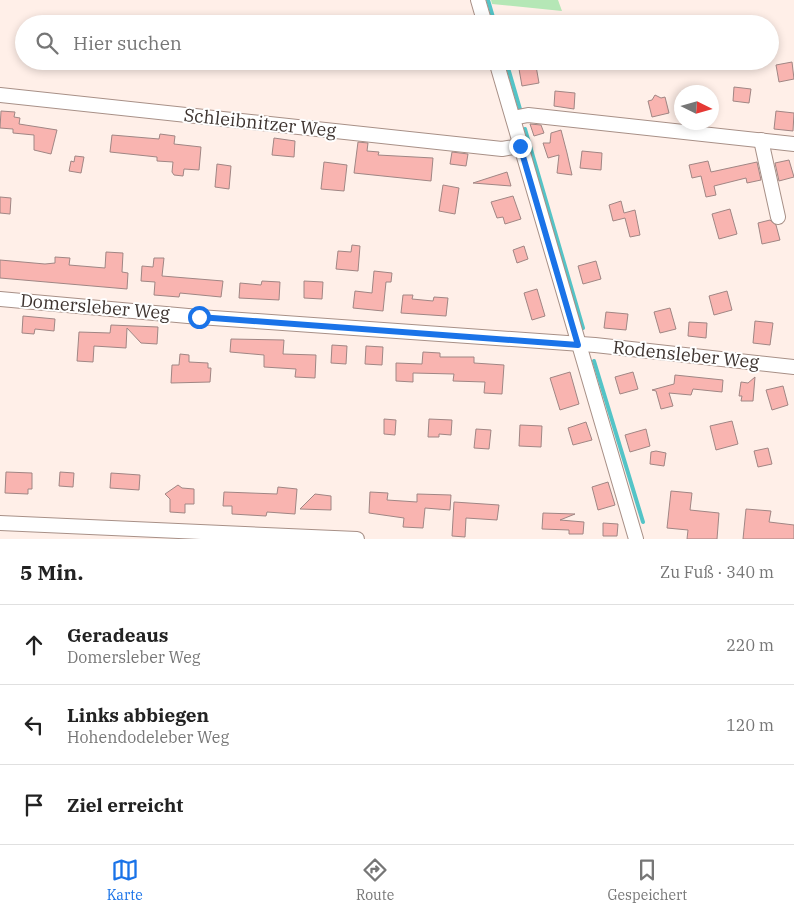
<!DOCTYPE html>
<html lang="de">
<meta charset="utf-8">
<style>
:root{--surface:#fff;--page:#f6f6f6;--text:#222;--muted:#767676;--line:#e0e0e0;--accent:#1a73e8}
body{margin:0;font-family:"IBM Plex Serif",serif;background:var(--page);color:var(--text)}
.compass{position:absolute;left:674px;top:85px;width:45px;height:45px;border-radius:50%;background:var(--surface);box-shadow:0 2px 8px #0003;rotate:95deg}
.stop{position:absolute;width:15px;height:15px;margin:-11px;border:4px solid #1a73e8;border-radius:50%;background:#fff}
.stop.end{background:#1a73e8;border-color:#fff;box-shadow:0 1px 5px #0008}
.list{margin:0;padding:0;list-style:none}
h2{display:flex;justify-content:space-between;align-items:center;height:65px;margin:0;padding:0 20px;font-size:21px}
h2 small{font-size:16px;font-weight:400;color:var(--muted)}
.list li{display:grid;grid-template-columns:32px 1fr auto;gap:15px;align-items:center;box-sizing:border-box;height:80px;padding:0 20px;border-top:1px solid var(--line)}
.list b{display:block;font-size:19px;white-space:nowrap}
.list p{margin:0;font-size:16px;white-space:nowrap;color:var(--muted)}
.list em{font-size:16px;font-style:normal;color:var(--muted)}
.icon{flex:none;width:28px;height:28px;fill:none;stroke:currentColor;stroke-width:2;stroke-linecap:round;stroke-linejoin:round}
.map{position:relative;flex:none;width:794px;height:539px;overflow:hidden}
.search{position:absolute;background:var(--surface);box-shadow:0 2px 8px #0003;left:15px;right:15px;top:15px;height:55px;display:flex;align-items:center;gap:12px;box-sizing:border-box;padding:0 18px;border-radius:28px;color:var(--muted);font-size:19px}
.sheet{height:305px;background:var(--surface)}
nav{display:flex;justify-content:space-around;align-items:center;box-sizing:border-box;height:70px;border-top:1px solid var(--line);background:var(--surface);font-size:14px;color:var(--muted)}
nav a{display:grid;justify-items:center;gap:2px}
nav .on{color:var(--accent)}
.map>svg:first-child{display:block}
.green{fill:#b5e7b6}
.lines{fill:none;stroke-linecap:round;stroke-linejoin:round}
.stream{stroke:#54c4c7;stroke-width:4}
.building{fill:#f9b4b0;stroke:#a08684}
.minor-casing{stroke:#a89087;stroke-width:16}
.minor{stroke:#fff;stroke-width:14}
.route{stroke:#1a73e8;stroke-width:6}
.labels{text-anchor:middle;stroke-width:4;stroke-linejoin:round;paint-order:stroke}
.street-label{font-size:18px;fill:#3d332f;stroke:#fff}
</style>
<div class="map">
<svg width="794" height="539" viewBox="0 0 794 539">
<rect width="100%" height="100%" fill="#ffefe8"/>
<polygon class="green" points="491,0 558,0 562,11 492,4"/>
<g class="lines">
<g class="stream">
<polyline points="488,0 495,24"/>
<polyline points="506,61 520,109"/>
<polyline points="525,129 583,328"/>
<polyline points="594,361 643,522"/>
</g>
</g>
<g class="building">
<polygon points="792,62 794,79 779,82 776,65"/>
<polygon points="536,66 539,83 522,86 519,69"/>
<polygon points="734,87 751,89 749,103 733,101"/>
<polygon points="555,91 575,93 574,109 554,106"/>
<polygon points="655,95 661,98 665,97 669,113 652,117 648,101 652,100"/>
<polygon points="1,111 15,112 14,117 20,118 19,124 57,130 51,154 34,150 34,135 13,133 13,129 0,128"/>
<polygon points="776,111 794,113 793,131 774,129"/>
<polygon points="530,124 541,125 544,133 534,136"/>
<polygon points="561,130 567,153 572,175 557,173 559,155 548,158 543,143 550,143 551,133"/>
<polygon points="160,134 175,136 174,144 201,147 199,170 184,169 183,176 174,175 172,172 173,162 157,161 157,157 110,152 112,135 159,139"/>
<polygon points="274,138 295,141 294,157 272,155"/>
<polygon points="358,142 368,143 367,151 379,152 378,155 433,158 431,181 354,173"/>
<polygon points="582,151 602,153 601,170 580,168"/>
<polygon points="452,152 468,154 466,166 450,164"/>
<polygon points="75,156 84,157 81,173 69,171 71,161 74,162"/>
<polygon points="789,160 794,177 779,181 775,163"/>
<polygon points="708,161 711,172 757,162 761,180 747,183 746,178 714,186 716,195 706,197 701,176 692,178 689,165"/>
<polygon points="324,162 347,165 344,191 321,189"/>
<polygon points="217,164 231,166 229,189 215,187"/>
<polygon points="507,172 511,186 473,183"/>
<polygon points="443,185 459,188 455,214 439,211"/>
<polygon points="513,196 521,219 505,224 503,217 497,218 491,202"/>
<polygon points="0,197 11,198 10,214 0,213"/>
<polygon points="621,201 624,213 635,210 640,235 630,237 625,218 613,221 609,205"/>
<polygon points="730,209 737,234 719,239 712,214"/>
<polygon points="770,220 776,225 780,240 762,244 758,223"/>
<polygon points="352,245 360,246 358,271 336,269 338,251 351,252"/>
<polygon points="524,246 528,259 517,263 513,250"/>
<polygon points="106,252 123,253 122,272 128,273 127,289 0,278 0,260 45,264 55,263 55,257 70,258 69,265 105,268"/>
<polygon points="154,258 164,258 162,276 223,281 221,297 180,293 179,297 154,295 155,282 141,281 142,266 153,267"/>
<polygon points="596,261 601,279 583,284 578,266"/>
<polygon points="374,271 392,273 391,282 386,282 383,311 353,308 355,291 372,293"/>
<polygon points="262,281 280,282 279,300 239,298 240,283 261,285"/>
<polygon points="304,281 323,282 322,299 304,298"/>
<polygon points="537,289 545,316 532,320 524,293"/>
<polygon points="727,291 732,310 714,315 709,296"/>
<polygon points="403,295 413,295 412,299 433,301 434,297 448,298 446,316 401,313"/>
<polygon points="670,308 676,329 660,333 654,312"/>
<polygon points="606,312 628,314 626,330 604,328"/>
<polygon points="23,316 55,319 54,331 35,329 34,334 22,333"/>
<polygon points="755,321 773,323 770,345 753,343"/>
<polygon points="689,322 707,323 706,338 688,336"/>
<polygon points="111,325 158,327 157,344 141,343 127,328 126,348 94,346 93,362 77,361 79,332 110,333"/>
<polygon points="231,339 284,340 283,354 316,355 315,378 295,377 296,369 264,367 264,355 230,352"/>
<polygon points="332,345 347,346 346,364 331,363"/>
<polygon points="366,346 383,347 382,365 365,364"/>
<polygon points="423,352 440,353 440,357 474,357 474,363 504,365 502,394 484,393 485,382 453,381 454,374 413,373 413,382 396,381 396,363 422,364"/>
<polygon points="180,354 189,355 189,362 208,363 208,368 211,368 210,382 171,383 172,365 179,365"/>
<polygon points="570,372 579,404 560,410 550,378"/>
<polygon points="633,372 638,389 620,394 615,377"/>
<polygon points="675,375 723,380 722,392 693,389 691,395 669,393 673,406 661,409 656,391 652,390 674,384"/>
<polygon points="755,377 753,401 741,401 742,396 739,396 741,382 748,383"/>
<polygon points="783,386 788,405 772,410 766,390"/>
<polygon points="384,419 396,420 395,435 384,434"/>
<polygon points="429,419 452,420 451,435 439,434 439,437 428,437"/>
<polygon points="732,421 738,444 716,450 710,426"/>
<polygon points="586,422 592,440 573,445 568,428"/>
<polygon points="520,425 542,426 541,447 519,446"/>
<polygon points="476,429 491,430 489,449 474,448"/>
<polygon points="646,429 650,446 630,452 625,435"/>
<polygon points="768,448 772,464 758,467 754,451"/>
<polygon points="656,451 666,453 664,466 650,464 651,452"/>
<polygon points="6,472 32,473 32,489 28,489 28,494 5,493"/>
<polygon points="60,472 74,473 73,487 59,486"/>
<polygon points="111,473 140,475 139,490 110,488"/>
<polygon points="608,482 615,505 598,510 592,487"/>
<polygon points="178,485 182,488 194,489 194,504 185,504 185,513 170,512 170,499 165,494"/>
<polygon points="278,487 297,489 295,514 267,512 266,516 232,514 232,506 223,506 224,492 277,494"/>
<polygon points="671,491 692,493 690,510 719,513 717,539 687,539 688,530 667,528"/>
<polygon points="370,492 388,493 387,500 417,502 417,494 451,495 450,510 425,508 423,528 403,527 404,518 369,513"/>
<polygon points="315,494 331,496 331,510 300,509"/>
<polygon points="454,502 499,505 497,520 466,518 465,537 452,536"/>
<polygon points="746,509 771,511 769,522 794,525 794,539 743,539"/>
<polygon points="543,513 575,514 560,520 584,522 583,534 569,534 569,530 542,529"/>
<polygon points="603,523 618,524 617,536 603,536"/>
</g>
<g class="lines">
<g class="minor-casing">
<g id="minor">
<polyline points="478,0 485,24"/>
<polyline points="496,61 636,539"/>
<polyline points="0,95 502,149 520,146"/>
<polyline points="513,118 528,115 794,144"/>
<polyline points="761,140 778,217"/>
<polyline points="0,299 199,317 595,345 794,367"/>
<polyline points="0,523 357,539"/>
</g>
</g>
<use href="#minor" class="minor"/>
</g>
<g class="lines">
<polyline class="route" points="199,317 578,345 520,146"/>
</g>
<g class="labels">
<g class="street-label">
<text transform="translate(260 123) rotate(6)" y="6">Schleibnitzer Weg</text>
<text transform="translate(95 307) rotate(5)" y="6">Domersleber Weg</text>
<text transform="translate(686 355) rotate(6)" y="6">Rodensleber Weg</text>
</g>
</g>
</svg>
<svg class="compass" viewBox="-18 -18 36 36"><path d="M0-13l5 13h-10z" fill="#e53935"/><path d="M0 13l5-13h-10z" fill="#767676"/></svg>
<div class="stop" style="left:199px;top:317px"></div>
<div class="stop end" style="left:520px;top:146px"></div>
<div class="search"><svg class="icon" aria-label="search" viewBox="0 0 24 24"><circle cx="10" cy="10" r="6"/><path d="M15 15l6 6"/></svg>Hier suchen</div>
</div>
<section class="sheet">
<h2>5 Min.<small>Zu Fuß · 340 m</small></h2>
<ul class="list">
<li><svg class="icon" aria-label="ahead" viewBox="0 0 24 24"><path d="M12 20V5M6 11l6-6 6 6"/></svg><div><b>Geradeaus</b><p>Domersleber Weg</p></div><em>220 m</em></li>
<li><svg class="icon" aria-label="left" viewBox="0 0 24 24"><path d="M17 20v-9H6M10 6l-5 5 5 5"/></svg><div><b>Links abbiegen</b><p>Hohendodeleber Weg</p></div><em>120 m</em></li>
<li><svg class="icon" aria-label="arrive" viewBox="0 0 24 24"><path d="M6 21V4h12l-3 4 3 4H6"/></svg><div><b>Ziel erreicht</b></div></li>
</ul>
</section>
<nav>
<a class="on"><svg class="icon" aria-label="map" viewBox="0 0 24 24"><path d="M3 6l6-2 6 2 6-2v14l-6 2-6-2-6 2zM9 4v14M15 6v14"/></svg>Karte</a>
<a><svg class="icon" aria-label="directions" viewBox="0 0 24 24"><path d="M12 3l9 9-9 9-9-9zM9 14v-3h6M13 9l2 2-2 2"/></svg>Route</a>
<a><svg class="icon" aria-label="saved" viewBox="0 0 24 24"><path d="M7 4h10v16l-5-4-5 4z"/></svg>Gespeichert</a>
</nav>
